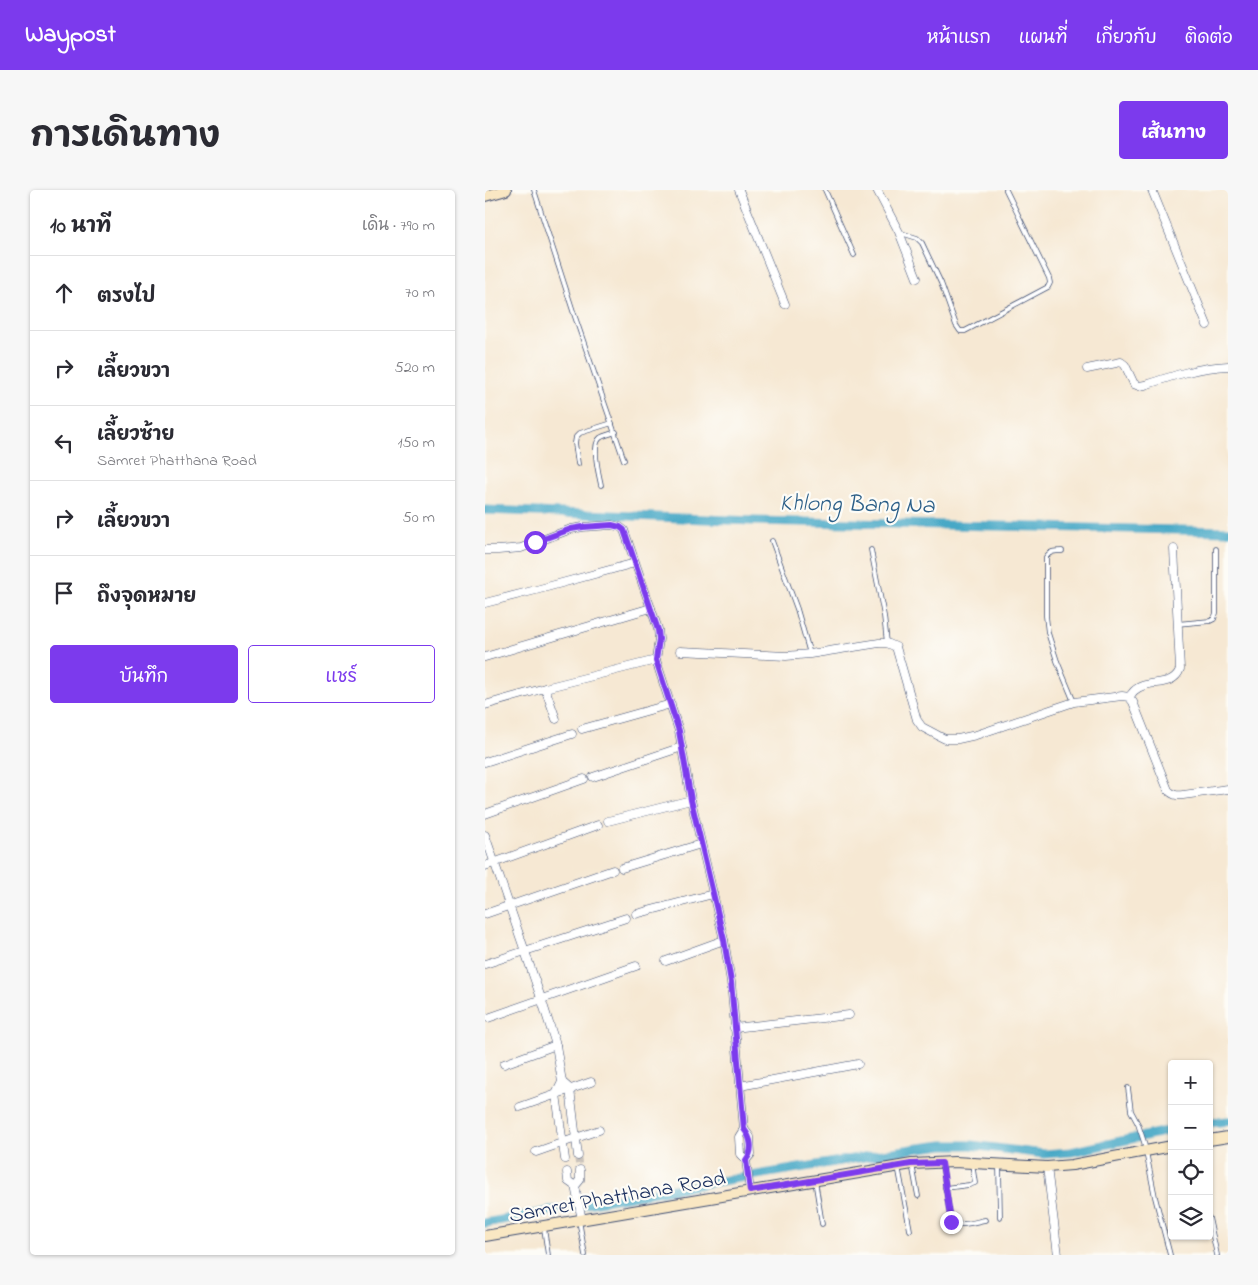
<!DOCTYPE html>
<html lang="th">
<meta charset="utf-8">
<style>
:root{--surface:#fff;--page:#f7f7f7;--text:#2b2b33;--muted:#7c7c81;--line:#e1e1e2;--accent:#7c3aed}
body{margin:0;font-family:"Indie Flower","Playpen Sans Thai",sans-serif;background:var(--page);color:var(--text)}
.controls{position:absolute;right:15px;bottom:15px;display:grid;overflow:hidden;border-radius:5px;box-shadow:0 1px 4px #0004}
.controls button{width:45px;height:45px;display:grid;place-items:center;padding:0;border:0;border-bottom:1px solid var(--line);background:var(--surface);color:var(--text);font:25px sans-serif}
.stop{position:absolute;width:15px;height:15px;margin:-11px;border:4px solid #7c3aed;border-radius:50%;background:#fff}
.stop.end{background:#7c3aed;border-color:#fff;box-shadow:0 1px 5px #0008}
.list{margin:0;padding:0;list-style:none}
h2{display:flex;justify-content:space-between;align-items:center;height:65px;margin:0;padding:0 20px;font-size:21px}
h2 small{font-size:16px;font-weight:400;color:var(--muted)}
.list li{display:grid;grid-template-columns:32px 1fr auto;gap:15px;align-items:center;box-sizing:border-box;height:75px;padding:0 20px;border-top:1px solid var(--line)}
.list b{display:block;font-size:19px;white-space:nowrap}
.list p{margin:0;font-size:16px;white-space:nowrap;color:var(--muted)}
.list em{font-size:16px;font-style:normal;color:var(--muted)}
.actions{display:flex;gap:10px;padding:15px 20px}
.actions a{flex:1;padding:11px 0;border:1px solid var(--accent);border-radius:5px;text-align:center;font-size:18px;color:var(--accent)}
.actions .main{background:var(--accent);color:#fff}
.icon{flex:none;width:28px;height:28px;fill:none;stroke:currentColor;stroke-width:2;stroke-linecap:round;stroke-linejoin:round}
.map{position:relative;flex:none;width:743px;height:1065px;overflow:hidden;border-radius:5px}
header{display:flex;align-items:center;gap:30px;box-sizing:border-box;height:70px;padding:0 25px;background:var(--accent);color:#fff}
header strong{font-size:24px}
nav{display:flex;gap:28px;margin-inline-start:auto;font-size:18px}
.intro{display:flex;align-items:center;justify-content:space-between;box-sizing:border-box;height:120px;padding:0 30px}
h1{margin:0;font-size:35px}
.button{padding:12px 22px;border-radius:5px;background:var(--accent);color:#fff;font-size:18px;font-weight:700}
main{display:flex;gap:30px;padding:0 30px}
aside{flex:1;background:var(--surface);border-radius:5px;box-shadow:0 1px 4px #0004}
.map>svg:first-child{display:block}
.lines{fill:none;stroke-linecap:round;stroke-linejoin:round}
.canal{stroke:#46a8c6;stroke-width:9}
.street-tunnel{stroke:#cac3bc;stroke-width:8;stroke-dasharray:8 4;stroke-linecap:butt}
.lane-casing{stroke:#3c4b70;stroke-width:5.5}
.street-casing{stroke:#3c4b70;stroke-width:9}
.secondary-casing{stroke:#3c4b70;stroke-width:12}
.lane{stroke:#fff;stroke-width:4}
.street{stroke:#fff;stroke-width:8}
.secondary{stroke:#f9e7c3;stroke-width:10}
.route{stroke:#7c3aed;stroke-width:6}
.labels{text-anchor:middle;stroke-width:4.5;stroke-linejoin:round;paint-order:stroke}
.street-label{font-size:22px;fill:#1b2f5e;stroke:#fdfcf7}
.water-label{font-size:24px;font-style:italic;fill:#2c5f88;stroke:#fdfcf7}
</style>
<header>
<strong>Waypost</strong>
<nav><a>หน้าแรก</a><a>แผนที่</a><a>เกี่ยวกับ</a><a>ติดต่อ</a></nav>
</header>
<div class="intro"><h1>การเดินทาง</h1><a class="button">เส้นทาง</a></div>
<main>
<aside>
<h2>10 นาที<small>เดิน · 790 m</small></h2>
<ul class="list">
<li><svg class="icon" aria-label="ahead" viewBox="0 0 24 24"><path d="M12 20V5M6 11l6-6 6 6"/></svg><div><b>ตรงไป</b></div><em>70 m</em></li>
<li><svg class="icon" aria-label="right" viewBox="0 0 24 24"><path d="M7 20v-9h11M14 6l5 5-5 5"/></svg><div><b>เลี้ยวขวา</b></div><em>520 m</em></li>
<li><svg class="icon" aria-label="left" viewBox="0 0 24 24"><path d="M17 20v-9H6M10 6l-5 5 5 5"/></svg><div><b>เลี้ยวซ้าย</b><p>Samret Phatthana Road</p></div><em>150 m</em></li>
<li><svg class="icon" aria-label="right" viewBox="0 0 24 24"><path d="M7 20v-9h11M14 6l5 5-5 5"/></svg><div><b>เลี้ยวขวา</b></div><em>50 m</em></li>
<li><svg class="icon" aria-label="arrive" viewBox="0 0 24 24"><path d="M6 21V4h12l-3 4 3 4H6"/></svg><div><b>ถึงจุดหมาย</b></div></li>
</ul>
<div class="actions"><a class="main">บันทึก</a><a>แชร์</a></div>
</aside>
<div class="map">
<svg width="743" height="1065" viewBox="0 0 743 1065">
<rect width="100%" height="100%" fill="#fdfcf7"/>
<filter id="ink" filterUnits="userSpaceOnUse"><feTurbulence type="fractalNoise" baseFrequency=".02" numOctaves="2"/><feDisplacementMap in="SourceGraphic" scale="10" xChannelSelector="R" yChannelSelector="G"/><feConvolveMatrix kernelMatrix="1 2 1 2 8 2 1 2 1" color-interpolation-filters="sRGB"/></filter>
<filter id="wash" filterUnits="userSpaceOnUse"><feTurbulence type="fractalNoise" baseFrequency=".0096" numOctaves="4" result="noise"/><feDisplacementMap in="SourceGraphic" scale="20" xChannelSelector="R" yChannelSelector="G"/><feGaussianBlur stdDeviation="1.12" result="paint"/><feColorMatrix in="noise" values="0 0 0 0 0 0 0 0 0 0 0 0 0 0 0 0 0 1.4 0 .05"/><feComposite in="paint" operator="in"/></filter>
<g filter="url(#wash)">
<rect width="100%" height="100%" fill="#f6e8d3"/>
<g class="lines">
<g class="canal">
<polyline points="0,320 268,331 743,341"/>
<polyline points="724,933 743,931"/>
<polyline points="0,1033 123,1010 427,959 458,955 486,955 559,964 586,962 687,940"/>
</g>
</g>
</g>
<g filter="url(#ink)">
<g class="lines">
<polyline class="street-tunnel" points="93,966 95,980"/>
<g class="lane-casing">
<g id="lane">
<polyline points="49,0 88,121 139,270"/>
<polyline points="340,0 369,65"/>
<polyline points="416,43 432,48 437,53 456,93 471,135 475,141 480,141 563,97 565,93 564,88 521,0"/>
<polyline points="93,274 90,253 91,247 95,243 127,233"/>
<path d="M116,295C114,285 106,255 115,248C119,245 126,244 131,242"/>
<polyline points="287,351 312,419 325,464"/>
<polyline points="386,360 399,426 402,453"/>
<path d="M577,361C570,361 565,361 561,367V426L563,443L572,471L589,512"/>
<polyline points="692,434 725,431 729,429 731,423 731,359"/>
<polyline points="643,898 646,921 653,934 659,952 670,1007 685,1065"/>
<path d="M457,973L466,1032C476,1037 489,1032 500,1030"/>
<polyline points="427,974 433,1006"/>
<polyline points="514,975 515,1027"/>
<polyline points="413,976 425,1040"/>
<polyline points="330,990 337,1034"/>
<polyline points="460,998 484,995 490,993 487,973"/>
<polyline points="724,1028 732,1065"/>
<polyline points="94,1030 100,1065"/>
<polyline points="59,1038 63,1065"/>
</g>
</g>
<g class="street-casing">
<g id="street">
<polyline points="254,0 300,114"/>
<polyline points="392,0 414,42 432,88"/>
<polyline points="667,0 722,135"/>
<path d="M602,179L636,172L640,175L649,194L654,196L660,195C687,186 714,177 743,176"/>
<polyline points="0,360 13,360 36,358 86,339 98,337 127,335 135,337 139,340 173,439 174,449 171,470 194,541 206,610 239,750 246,792 259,939 254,947 255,964 261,970 265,1001"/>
<polyline points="0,413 51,400 150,373"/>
<path d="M195,461L301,466L325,464L394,453H402L411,457L432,530L437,537L454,546L460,549H473L491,545L589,512L637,506L644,507L648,512L683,600C688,605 691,606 698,605L743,599"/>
<polyline points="0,467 166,418"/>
<polyline points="60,498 71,529"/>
<path d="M644,507C646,505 647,503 649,501C662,488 688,499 695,479L689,359"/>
<polyline points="0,515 60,498 171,470"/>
<polyline points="97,539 186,514"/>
<polyline points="0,572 87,544"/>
<polyline points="108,587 197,557"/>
<polyline points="0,624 99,589"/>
<polyline points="123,631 206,610"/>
<polyline points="0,645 56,808 71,855 77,892 71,904 80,969"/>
<polyline points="0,676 113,635"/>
<polyline points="137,678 216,654"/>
<polyline points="0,724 128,680"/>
<polyline points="151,724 228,704"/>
<polyline points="181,771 239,750"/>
<polyline points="0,774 141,728"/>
<polyline points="3,828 151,776"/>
<polyline points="249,838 364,825"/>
<polyline points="19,874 71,855"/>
<polyline points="77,892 85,899 93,966"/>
<polyline points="255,896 373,874"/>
<polyline points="35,917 106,892"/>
<polyline points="259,939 265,947 266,964 261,970"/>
<polyline points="51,962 114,940"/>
<polyline points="562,977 573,1065"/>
<polyline points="95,980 95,990 90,996 97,1030"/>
<polyline points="82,982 83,991 90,996"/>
</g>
</g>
<g class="secondary-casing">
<g id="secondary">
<polyline points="0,6 21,0"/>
<polyline points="724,950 743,947"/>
<polyline points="0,1046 427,974 469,972 562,977 587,975 687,956"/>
</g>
</g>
<use href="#lane" class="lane"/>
<use href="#street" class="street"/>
<use href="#secondary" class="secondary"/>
</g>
</g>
<g class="lines" filter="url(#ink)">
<path class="route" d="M50,352L86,339L98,337L127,335L135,337L139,340L173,440L174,449L171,470L194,541L206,610L239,750L246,792L259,939C266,948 269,960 261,970L265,1001L426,974L457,973L466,1032"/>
</g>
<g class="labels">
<g class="street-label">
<text transform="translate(132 1005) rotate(-10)" y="8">Samret Phatthana Road</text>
</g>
<g class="water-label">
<text transform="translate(372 313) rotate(1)" y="8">Khlong Bang Na</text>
</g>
</g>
</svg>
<div class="controls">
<button>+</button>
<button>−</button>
<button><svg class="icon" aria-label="locate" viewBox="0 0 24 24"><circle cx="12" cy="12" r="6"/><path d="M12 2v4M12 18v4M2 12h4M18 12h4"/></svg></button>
<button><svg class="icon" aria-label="layers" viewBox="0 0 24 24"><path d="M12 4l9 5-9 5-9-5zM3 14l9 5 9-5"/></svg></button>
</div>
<div class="stop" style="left:50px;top:352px"></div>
<div class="stop end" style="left:466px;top:1032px"></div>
</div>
</main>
